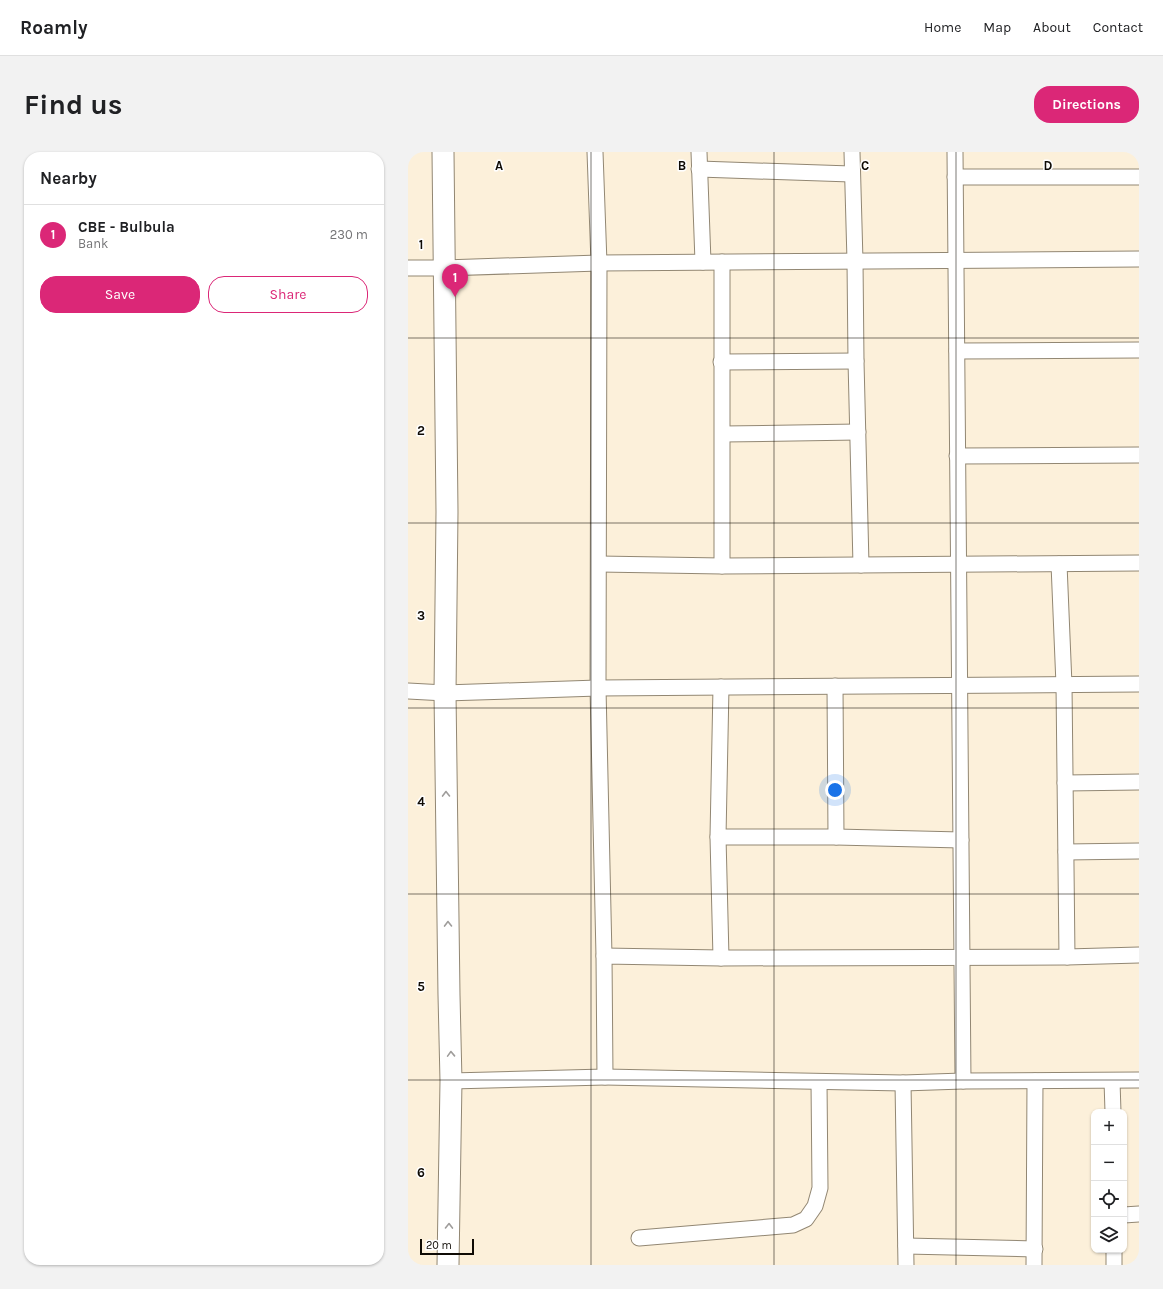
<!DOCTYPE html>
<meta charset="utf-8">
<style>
:root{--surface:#fff;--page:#f2f2f2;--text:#202124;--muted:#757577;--line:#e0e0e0;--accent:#db2777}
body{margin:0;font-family:Karla,sans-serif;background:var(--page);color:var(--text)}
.controls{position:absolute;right:12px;bottom:12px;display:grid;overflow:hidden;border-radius:8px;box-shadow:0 1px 3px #0004}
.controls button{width:36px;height:36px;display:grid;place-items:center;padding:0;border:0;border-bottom:1px solid var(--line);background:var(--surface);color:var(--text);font:20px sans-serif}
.scale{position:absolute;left:12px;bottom:10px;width:54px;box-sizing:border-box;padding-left:4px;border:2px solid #0f0b05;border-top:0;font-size:11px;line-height:14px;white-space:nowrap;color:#0f0b05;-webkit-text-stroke:3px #fff;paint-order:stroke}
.you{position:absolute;left:427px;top:638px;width:14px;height:14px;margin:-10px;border:3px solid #fff;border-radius:50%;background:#1a73e8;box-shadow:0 0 0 6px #1a73e833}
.badge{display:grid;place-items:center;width:26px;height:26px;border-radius:50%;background:var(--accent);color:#fff;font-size:13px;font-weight:700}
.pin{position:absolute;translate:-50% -33px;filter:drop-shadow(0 1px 2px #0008)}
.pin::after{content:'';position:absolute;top:21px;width:14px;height:12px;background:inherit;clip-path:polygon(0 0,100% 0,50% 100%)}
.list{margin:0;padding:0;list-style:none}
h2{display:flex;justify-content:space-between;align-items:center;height:52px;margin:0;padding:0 16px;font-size:17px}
h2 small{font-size:13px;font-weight:400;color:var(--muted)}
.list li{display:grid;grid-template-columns:26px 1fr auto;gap:12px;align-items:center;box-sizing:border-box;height:60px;padding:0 16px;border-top:1px solid var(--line)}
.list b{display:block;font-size:15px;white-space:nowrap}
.list p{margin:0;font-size:13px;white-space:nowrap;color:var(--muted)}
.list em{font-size:13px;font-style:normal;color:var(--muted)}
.actions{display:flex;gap:8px;padding:12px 16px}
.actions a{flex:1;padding:9px 0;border:1px solid var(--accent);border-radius:16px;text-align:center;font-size:14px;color:var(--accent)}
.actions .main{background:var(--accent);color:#fff}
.icon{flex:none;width:22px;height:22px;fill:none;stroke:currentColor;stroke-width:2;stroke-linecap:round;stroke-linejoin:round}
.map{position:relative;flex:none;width:731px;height:1113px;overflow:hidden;border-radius:16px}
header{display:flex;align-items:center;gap:24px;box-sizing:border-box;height:56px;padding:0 20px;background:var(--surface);border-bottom:1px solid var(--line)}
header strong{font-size:19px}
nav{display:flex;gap:22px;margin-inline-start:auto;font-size:14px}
.intro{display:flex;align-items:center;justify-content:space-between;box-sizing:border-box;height:96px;padding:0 24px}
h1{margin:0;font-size:28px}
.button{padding:10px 18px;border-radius:16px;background:var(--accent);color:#fff;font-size:14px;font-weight:700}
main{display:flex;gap:24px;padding:0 24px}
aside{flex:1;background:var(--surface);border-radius:16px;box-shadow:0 1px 3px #0004}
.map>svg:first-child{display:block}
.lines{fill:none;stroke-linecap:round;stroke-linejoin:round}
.minor-casing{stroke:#928773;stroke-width:17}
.secondary-casing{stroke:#928773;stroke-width:23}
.minor{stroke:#fff;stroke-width:15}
.secondary{stroke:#fff;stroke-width:21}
.oneway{stroke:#9f9d9b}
.grid{fill:none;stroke:#0f0b05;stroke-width:1;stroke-opacity:0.55}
.grid-label{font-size:13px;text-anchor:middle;font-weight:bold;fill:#0f0b05;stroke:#fff;stroke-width:3;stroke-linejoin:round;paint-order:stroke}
</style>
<header>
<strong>Roamly</strong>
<nav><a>Home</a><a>Map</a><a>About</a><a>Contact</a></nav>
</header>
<div class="intro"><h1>Find us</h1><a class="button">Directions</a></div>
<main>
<aside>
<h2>Nearby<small></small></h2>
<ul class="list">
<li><span class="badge">1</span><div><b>CBE - Bulbula</b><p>Bank</p></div><em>230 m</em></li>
</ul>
<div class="actions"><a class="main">Save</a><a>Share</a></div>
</aside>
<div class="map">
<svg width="731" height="1113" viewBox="0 0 731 1113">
<rect width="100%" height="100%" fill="#fcf0da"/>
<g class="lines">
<g class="minor-casing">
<g id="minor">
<polyline points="187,0 191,111 190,536 196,804"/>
<polyline points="291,0 295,110"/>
<polyline points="444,0 447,109 448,209 453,413"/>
<polyline points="547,0 555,929"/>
<polyline points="291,17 443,22"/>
<polyline points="547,25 731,25"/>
<polyline points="314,110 314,414"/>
<polyline points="0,116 36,116 191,111 731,107"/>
<polyline points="549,199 731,198"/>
<polyline points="313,210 448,209"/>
<polyline points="315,282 450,280"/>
<polyline points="549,304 731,303"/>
<polyline points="191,412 314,414 731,411"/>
<polyline points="651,412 656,533 659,805"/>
<polyline points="427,534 428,685"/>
<polyline points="313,535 310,685 313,806"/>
<polyline points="0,539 37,541 190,536 731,532"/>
<polyline points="657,631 731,630"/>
<polyline points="310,685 428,685 553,688"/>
<polyline points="658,700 731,699"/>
<polyline points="197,925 495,931 555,929 731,928"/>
<polyline points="43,929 197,925 196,804 313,806 659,805 731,803"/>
<polyline points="704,929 705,960"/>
<polyline points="495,931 498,1113"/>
<polyline points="716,1063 731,1062"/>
<polyline points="231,1086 385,1073 398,1067 407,1054 412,1036 411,930"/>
<polyline points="498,1094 627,1097"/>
<polyline points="626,1113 627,929"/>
<polyline points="706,1113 706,1098"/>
</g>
</g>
<g class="secondary-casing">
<polyline id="secondary" points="35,0 39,360 37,541 41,843 43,929 40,1113"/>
</g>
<use href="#minor" class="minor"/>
<use href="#secondary" class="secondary"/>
</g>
<defs><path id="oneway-chevron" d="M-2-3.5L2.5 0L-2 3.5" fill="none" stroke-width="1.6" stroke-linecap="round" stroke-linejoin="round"/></defs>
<g class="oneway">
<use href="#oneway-chevron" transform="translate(38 642) rotate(-91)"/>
<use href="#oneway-chevron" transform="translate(40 772) rotate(-91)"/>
<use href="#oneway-chevron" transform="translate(43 902) rotate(-92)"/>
<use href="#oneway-chevron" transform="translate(41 1074) rotate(-89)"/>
</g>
<path class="grid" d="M183,0V1113M366,0V1113M548,0V1113M0,186H731M0,371H731M0,556H731M0,742H731M0,928H731"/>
<g class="grid-label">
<text x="91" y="18">A</text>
<text x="274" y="18">B</text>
<text x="457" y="18">C</text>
<text x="640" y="18">D</text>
<text x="13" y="97">1</text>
<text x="13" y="283">2</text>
<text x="13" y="468">3</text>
<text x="13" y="654">4</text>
<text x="13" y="839">5</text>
<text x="13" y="1025">6</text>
</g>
</svg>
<div class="controls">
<button>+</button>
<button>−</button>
<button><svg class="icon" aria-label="locate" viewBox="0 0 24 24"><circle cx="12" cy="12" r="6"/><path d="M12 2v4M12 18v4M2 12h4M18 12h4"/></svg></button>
<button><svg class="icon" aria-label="layers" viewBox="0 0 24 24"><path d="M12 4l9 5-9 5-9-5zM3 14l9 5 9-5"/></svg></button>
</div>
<div class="scale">20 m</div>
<div class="you"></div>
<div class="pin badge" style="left:47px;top:145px">1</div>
</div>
</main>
